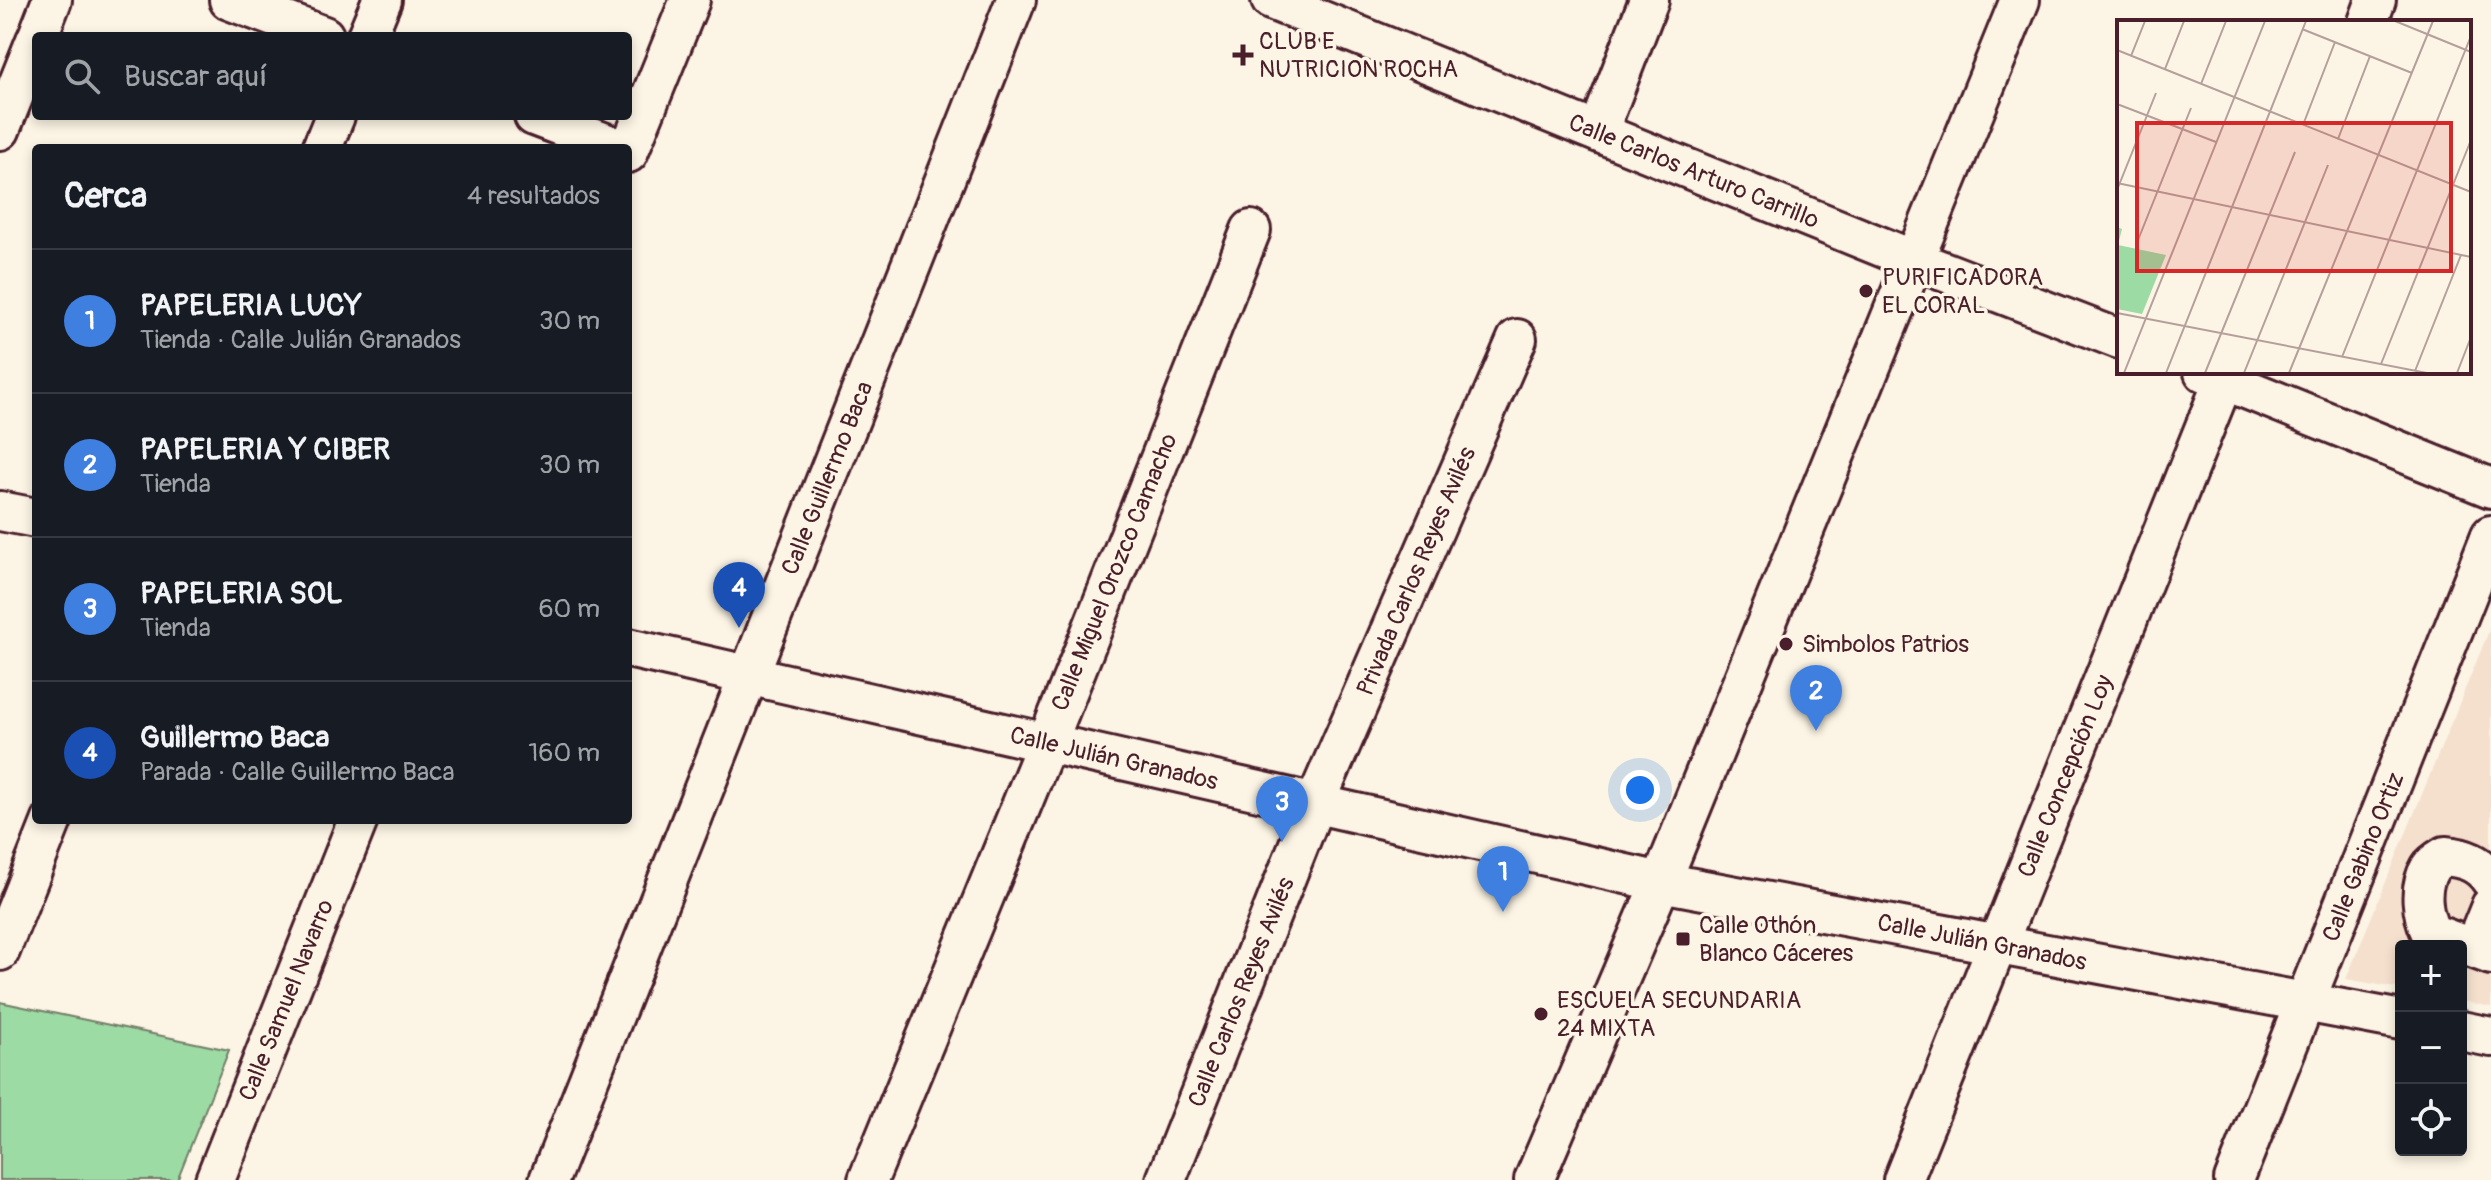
<!DOCTYPE html>
<html lang="es">
<meta charset="utf-8">
<style>
:root{--surface:#171b24;--page:#242831;--text:#f1f3f6;--muted:#9ea1a6;--line:#363941;--accent:#a6949b}
body{margin:0;font-family:Pangolin,sans-serif;background:var(--page);color:var(--text)}
.controls{position:absolute;right:24px;bottom:24px;display:grid;overflow:hidden;border-radius:8px;box-shadow:0 4px 12px #0003}
.controls button{width:72px;height:72px;display:grid;place-items:center;padding:0;border:0;border-bottom:2px solid var(--line);background:var(--surface);color:var(--text);font:40px sans-serif}
.you{position:absolute;left:1640px;top:790px;width:28px;height:28px;margin:-20px;border:6px solid #fff;border-radius:50%;background:#1a73e8;box-shadow:0 0 0 12px #1a73e833}
.badge{display:grid;place-items:center;width:52px;height:52px;border-radius:50%;background:var(--accent);color:#fff;font-size:26px;font-weight:700}
.pin{position:absolute;translate:-50% -66px;filter:drop-shadow(0 2px 4px #0008)}
.pin::after{content:'';position:absolute;top:42px;width:28px;height:24px;background:inherit;clip-path:polygon(0 0,100% 0,50% 100%)}
.list{margin:0;padding:0;list-style:none}
h2{display:flex;justify-content:space-between;align-items:center;height:104px;margin:0;padding:0 32px;font-size:34px}
h2 small{font-size:26px;font-weight:400;color:var(--muted)}
.list li{display:grid;grid-template-columns:52px 1fr auto;gap:24px;align-items:center;box-sizing:border-box;height:144px;padding:0 32px;border-top:2px solid var(--line)}
.list b{display:block;font-size:30px;white-space:nowrap}
.list p{margin:0;font-size:26px;white-space:nowrap;color:var(--muted)}
.list em{font-size:26px;font-style:normal;color:var(--muted)}
.icon{flex:none;width:44px;height:44px;fill:none;stroke:currentColor;stroke-width:2;stroke-linecap:round;stroke-linejoin:round}
.map{position:relative;flex:none;width:2491px;height:1180px;overflow:hidden}
.search{position:absolute;background:var(--surface);box-shadow:0 4px 12px #0003;left:32px;top:32px;width:600px;height:88px;display:flex;align-items:center;gap:20px;box-sizing:border-box;padding:0 28px;border-radius:8px;color:var(--muted);font-size:30px}
.panel{position:absolute;background:var(--surface);box-shadow:0 4px 12px #0003;left:32px;top:144px;width:600px;height:680px;border-radius:8px}
.map>svg:first-child{display:block}
.built{fill:#f5e0ce}
.green{fill:#9cdba4;stroke:#737d68;stroke-width:2}
.lines{fill:none;stroke-linecap:round;stroke-linejoin:round}
.minor-casing{stroke:#4a1f2b;stroke-width:44}
.minor{stroke:#fcf5e5;stroke-width:38}
.poi-dot{fill:#4a1f2b;stroke:#fcf5e5;stroke-width:3}
.labels{text-anchor:middle;stroke-width:7;stroke-linejoin:round;paint-order:stroke}
.poi-label{font-size:24px;fill:#4a1f2b;stroke:#fcf5e5;text-anchor:start}
.street-label{font-size:24px;fill:#4a1f2b;stroke:#fcf5e5}
.inset-road{fill:none;stroke:#b59f9b;stroke-width:2}
.view{fill:#d62828;fill-opacity:0.15;stroke:#d62828;stroke-width:4}
.inset-edge{fill:none;stroke:#4a1f2b;stroke-width:4}
</style>
<div class="map">
<svg width="2491" height="1180" viewBox="0 0 2491 1180">
<rect width="100%" height="100%" fill="#fcf5e5"/>
<filter id="ink" filterUnits="userSpaceOnUse"><feTurbulence type="fractalNoise" baseFrequency=".0125" numOctaves="2"/><feDisplacementMap in="SourceGraphic" scale="16" xChannelSelector="R" yChannelSelector="G"/><feConvolveMatrix kernelMatrix="1 2 1 2 8 2 1 2 1" color-interpolation-filters="sRGB"/></filter>
<g filter="url(#ink)">
<polygon class="built" points="2491,626 2491,1007 2461,1001 2461,946 2401,946 2401,989 2346,979"/>
<polygon class="green" points="0,1002 229,1050 177,1180 0,1180"/>
<g class="lines">
<g class="minor-casing">
<g id="minor">
<polyline points="229,0 324,36"/>
<polyline points="1271,0 1914,260 2119,339"/>
<polyline points="2368,22 2376,0"/>
<polyline points="38,36 52,0"/>
<polyline points="367,36 382,0"/>
<polyline points="534,116 619,148"/>
<polyline points="0,130 36,40"/>
<polyline points="1598,132 1649,0"/>
<polyline points="322,148 335,116"/>
<polyline points="628,153 690,0"/>
<polyline points="2204,372 2491,488"/>
<polyline points="0,511 36,518"/>
<polyline points="628,648 1661,882 2401,1020"/>
<path d="M2491,880C2480,863 2465,858 2445,856C2440,859 2433,863 2430,868C2418,888 2422,914 2431,933L2491,955"/>
<polyline points="2474,948 2491,906"/>
<polyline points="0,951 52,820"/>
<polyline points="2461,1031 2491,1037"/>
<polyline points="215,1180 358,820"/>
<polyline points="549,1180 1016,0"/>
<polyline points="868,1180 1047,743 1251,230"/>
<polyline points="1166,1180 1315,804 1517,339"/>
<polyline points="1534,1180 1661,882 2020,0"/>
<polyline points="1903,1180 2227,372"/>
<polyline points="2234,1180 2491,535"/>
</g>
</g>
<use href="#minor" class="minor"/>
</g>
</g>
<g class="poi-dot">
<path d="M1239 43h8v8h8v8h-8v8h-8v-8h-8v-8h8z"/>
<circle cx="1866" cy="291" r="8"/>
<circle cx="1786" cy="644" r="8"/>
<rect x="1675" y="931" width="16" height="16" rx="4"/>
<circle cx="1541" cy="1014" r="8"/>
</g>
<g class="labels">
<g class="poi-label">
<text x="1259" y="49">CLUB E<tspan x="1259" dy="28">NUTRICION ROCHA</tspan></text>
<text x="1882" y="285">PURIFICADORA<tspan x="1882" dy="28">EL CORAL</tspan></text>
<text x="1802" y="652">Simbolos Patrios</text>
<text x="1699" y="933">Calle Othón<tspan x="1699" dy="28">Blanco Cáceres</tspan></text>
<text x="1557" y="1008">ESCUELA SECUNDARIA<tspan x="1557" dy="28">24 MIXTA</tspan></text>
</g>
<g class="street-label">
<text transform="translate(1694 171) rotate(22)" y="8">Calle Carlos Arturo Carrillo</text>
<text transform="translate(827 478) rotate(-68)" y="8">Calle Guillermo Baca</text>
<text transform="translate(1416 571) rotate(-67)" y="8">Privada Carlos Reyes Avilés</text>
<text transform="translate(1114 572) rotate(-68)" y="8">Calle Miguel Orozco Camacho</text>
<text transform="translate(1114 758) rotate(13)" y="8">Calle Julián Granados</text>
<text transform="translate(2065 776) rotate(-68)" y="8">Calle Concepción Loy</text>
<text transform="translate(2363 857) rotate(-68)" y="8">Calle Gabino Ortiz</text>
<text transform="translate(1982 942) rotate(11)" y="8">Calle Julián Granados</text>
<text transform="translate(1241 992) rotate(-68)" y="8">Calle Carlos Reyes Avilés</text>
<text transform="translate(286 1000) rotate(-68)" y="8">Calle Samuel Navarro</text>
</g>
</g>
<g transform="translate(2117 20)">
<rect width="354" height="354" fill="#fcf5e5"/>
<path d="M0,207L5,209L1,225L49,235L25,294L0,289Z" fill="#9cdba4"/>
<path class="inset-road" d="M278,1L354,32M185,9L295,53M0,30L354,172M14,36L28,1M48,49L67,1M84,64L109,1M0,84L99,122M186,105L218,22M221,119L253,36M0,163L354,237M0,170L39,73M19,225L74,88M0,293L310,353M225,337L354,16M264,344L354,120M298,351L344,235M7,353L148,1M49,353L189,1M88,353L178,132M127,353L211,145M172,353L316,1M340,353L354,317"/>
<path class="view" d="M20,103H334V251H20Z"/>
<rect width="354" height="354" class="inset-edge"/>
</g>
</svg>
<div class="controls">
<button>+</button>
<button>−</button>
<button><svg class="icon" aria-label="locate" viewBox="0 0 24 24"><circle cx="12" cy="12" r="6"/><path d="M12 2v4M12 18v4M2 12h4M18 12h4"/></svg></button>
</div>
<div class="you"></div>
<div class="pin badge" style="left:1503px;top:912px;background:#3f7fe0">1</div>
<div class="pin badge" style="left:1816px;top:731px;background:#3f7fe0">2</div>
<div class="pin badge" style="left:1282px;top:842px;background:#3f7fe0">3</div>
<div class="pin badge" style="left:739px;top:628px;background:#1a4fb4">4</div>
<div class="search"><svg class="icon" aria-label="search" viewBox="0 0 24 24"><circle cx="10" cy="10" r="6"/><path d="M15 15l6 6"/></svg>Buscar aquí</div>
<section class="panel">
<h2>Cerca<small>4 resultados</small></h2>
<ul class="list">
<li><span class="badge" style="background:#3f7fe0">1</span><div><b>PAPELERIA LUCY</b><p>Tienda · Calle Julián Granados</p></div><em>30 m</em></li>
<li><span class="badge" style="background:#3f7fe0">2</span><div><b>PAPELERIA Y CIBER</b><p>Tienda</p></div><em>30 m</em></li>
<li><span class="badge" style="background:#3f7fe0">3</span><div><b>PAPELERIA SOL</b><p>Tienda</p></div><em>60 m</em></li>
<li><span class="badge" style="background:#1a4fb4">4</span><div><b>Guillermo Baca</b><p>Parada · Calle Guillermo Baca</p></div><em>160 m</em></li>
</ul>
</section>
</div>
